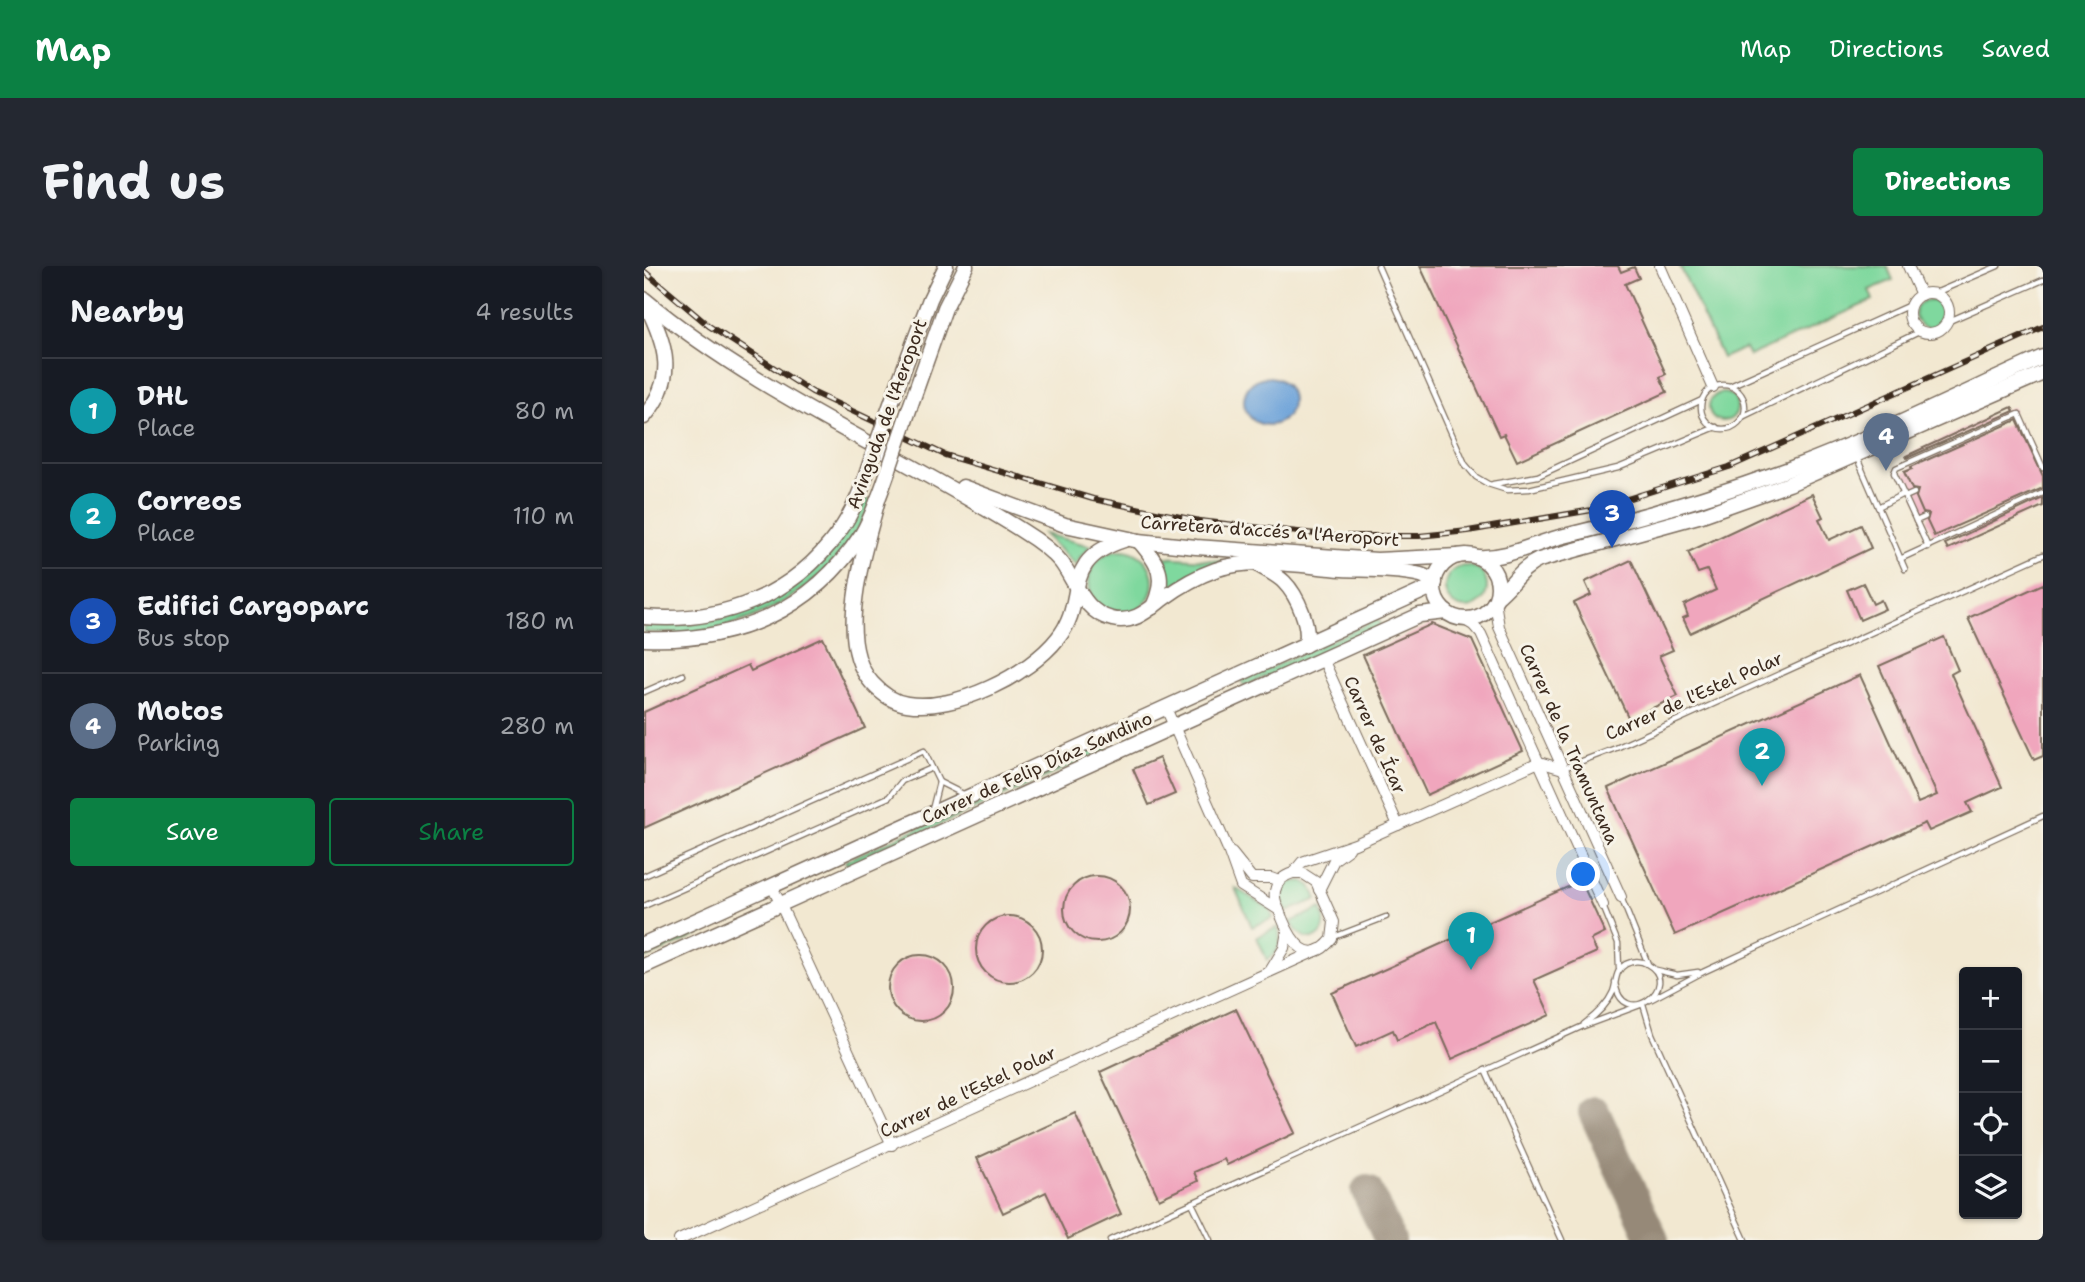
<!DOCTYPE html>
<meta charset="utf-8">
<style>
:root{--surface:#171b24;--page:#242831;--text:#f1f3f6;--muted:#9ea1a6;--line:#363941;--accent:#0b8043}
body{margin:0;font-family:"Shantell Sans",sans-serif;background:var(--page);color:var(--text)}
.controls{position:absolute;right:21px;bottom:21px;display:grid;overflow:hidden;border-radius:7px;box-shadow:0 2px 5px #0004}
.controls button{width:63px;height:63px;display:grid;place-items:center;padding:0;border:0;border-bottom:2px solid var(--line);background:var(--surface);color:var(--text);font:35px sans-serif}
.you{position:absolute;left:940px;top:609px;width:24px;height:24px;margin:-18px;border:5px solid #fff;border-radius:50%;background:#1a73e8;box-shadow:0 0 0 10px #1a73e833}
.badge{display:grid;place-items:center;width:46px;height:46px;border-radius:50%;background:var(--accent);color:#fff;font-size:23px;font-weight:700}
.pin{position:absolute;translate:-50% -58px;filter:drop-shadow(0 2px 4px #0008)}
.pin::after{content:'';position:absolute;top:37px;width:24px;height:21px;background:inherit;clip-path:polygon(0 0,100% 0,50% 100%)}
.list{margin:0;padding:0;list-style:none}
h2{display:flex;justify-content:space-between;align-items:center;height:91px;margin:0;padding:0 28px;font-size:30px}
h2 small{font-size:23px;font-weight:400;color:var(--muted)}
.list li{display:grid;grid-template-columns:46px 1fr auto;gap:21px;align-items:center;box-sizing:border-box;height:105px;padding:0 28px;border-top:2px solid var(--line)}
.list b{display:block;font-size:26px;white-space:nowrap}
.list p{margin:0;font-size:23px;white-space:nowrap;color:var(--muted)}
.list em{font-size:23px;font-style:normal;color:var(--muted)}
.actions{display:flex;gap:14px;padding:21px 28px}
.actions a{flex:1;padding:16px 0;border:2px solid var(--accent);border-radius:7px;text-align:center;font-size:24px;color:var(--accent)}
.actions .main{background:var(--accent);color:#fff}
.icon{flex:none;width:38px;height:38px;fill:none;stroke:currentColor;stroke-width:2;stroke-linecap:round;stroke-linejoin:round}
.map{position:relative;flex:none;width:1399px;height:974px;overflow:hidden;border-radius:7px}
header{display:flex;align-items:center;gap:42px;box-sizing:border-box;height:98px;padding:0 35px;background:var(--accent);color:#fff}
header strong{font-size:33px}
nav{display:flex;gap:38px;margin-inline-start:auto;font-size:24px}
.intro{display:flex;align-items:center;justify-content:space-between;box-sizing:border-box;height:168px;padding:0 42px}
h1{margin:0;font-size:49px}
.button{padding:18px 32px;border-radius:7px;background:var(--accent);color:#fff;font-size:24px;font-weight:700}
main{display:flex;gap:42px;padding:0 42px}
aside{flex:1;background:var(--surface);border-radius:7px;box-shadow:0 2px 5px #0004}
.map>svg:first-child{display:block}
.green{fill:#7fd89e;stroke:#5d815e;stroke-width:2}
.water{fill:#6ca2d9;stroke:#54667c;stroke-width:2}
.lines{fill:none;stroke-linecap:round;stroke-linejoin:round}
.taxiway{stroke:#968978;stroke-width:32}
.building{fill:#f0a6bd}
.lane-casing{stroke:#7b6c5d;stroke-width:7}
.street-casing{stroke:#7b6c5d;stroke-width:12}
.secondary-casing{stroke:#7b6c5d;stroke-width:17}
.lane{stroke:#fff;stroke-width:4.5}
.street{stroke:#fff;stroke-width:10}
.secondary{stroke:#fff;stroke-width:14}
.rail-casing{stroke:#3b2a1e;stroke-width:6}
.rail{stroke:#f7f3e8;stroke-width:3.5;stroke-dasharray:10;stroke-linecap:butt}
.secondary-bridge-casing{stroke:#7b6c5d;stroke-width:17;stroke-linecap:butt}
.secondary-bridge{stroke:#fff;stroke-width:14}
.labels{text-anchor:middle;stroke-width:6;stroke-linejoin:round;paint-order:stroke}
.street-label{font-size:18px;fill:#3b2a1e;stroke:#f7f3e8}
</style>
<header>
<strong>Map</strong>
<nav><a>Map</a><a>Directions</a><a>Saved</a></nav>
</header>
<div class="intro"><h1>Find us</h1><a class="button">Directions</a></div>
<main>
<aside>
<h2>Nearby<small>4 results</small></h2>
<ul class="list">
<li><span class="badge" style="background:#0f9aa8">1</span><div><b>DHL</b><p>Place</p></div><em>80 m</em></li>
<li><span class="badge" style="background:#0f9aa8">2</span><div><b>Correos</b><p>Place</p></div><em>110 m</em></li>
<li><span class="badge" style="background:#1a4fb4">3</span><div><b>Edifici Cargoparc</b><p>Bus stop</p></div><em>180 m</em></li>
<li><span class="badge" style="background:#5c6f8a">4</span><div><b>Motos</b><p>Parking</p></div><em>280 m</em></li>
</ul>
<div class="actions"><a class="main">Save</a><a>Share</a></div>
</aside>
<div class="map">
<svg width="1399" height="974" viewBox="0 0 1399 974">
<rect width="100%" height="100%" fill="#f7f3e8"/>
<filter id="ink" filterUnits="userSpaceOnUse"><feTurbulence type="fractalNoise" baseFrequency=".0143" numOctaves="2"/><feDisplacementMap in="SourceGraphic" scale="14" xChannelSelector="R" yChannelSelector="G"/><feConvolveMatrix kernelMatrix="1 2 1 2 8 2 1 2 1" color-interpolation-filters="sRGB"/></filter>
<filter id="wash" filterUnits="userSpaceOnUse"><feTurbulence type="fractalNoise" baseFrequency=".00686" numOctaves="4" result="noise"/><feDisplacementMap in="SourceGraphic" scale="28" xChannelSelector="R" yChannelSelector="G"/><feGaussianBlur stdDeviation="1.57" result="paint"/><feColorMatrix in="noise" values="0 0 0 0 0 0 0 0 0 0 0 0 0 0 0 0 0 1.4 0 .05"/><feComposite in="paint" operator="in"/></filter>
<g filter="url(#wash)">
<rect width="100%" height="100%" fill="#f2e8d1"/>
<g class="green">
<polygon points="1036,0 1243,0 1249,14 1225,24 1229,34 1105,90 1101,82 1078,92"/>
<circle cx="1285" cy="48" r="14"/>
<circle cx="1079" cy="141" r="14"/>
<path d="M221,233L228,235C218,255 207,278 191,295C154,334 103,360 49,367C33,369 16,366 0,366V356C16,356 33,359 49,357C127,351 186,300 221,233Z"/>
<polygon points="400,268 447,280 437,290 431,299"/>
<circle cx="477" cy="316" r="32"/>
<polygon points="516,291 580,295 524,321 523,309"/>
<circle cx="822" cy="321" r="21"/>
<polygon points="734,353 737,360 600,420 597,415"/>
<polygon points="462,477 464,483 204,600 201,595"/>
<polygon points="659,615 667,620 673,633 643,646 638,635 640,621 648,616"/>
<polygon points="591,622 626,643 629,652 608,661"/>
<path d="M677,642C690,672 662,685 647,656Z"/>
<polygon points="64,656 67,663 0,693 0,685"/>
<path d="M634,661C638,675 636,686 623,694L613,671Z"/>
</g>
<circle class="water" cx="624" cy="135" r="24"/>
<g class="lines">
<g class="taxiway">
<polyline points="950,846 1009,974"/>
<polyline points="723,925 746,974"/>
</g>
</g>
<g id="blocks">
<g class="building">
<polygon points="776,0 974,0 977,6 990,1 995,12 981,18 1022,108 1016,111 1023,126 873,195 860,168 855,170"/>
<polygon points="1368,141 1370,145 1263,192 1262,190"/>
<polygon points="1373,154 1399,210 1399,222 1290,270 1283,255 1285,248 1279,247 1272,231 1274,224 1268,223 1260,206 1268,203 1267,201"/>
<polygon points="1168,228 1179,251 1175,253 1185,274 1217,259 1227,282 1046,367 1039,352 1044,350 1040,339 1072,324 1063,304 1054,307 1044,286"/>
<polygon points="1399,232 1399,240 1304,283 1301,278"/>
<polygon points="987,294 1029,384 1015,390 1034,430 985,453 930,337 947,329 941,316"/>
<polygon points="1219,317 1229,338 1237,334 1241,343 1216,354 1203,324"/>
<polygon points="1399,318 1399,490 1390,494 1324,352"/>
<polygon points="788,358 828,374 879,485 783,529 719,389"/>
<polygon points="1300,371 1314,404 1307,408 1358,521 1323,537 1328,546 1285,565 1281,557 1031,669 964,522 1216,409 1274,537 1293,529 1235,400"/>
<polygon points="179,372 221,462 0,562 0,446 104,399 107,405"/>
<polygon points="515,492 531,528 505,539 489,503"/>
<circle cx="453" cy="643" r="33"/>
<polygon points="937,615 961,667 947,674 953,686 890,714 906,749 808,793 792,756 753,774 749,764 712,781 688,727"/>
<circle cx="365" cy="683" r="33"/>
<circle cx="277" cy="722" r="33"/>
<polygon points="592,743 651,867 583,899 580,893 550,906 554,915 515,933 456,806"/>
<polygon points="431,847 477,948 424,973 402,926 359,947 333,892"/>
</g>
</g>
</g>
<g filter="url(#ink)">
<use href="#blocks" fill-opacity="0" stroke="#7b6c5d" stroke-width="2"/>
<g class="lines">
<g class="lane-casing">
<g id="lane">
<polyline points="734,0 821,198 832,211 844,218 863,224 885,223 974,202 1072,161"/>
<polyline points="1289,28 1354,0"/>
<polyline points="1303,56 1399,14"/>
<circle cx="1079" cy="141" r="22"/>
<polyline points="1086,120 1268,38"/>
<polyline points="1098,151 1277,65"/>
<polyline points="1213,192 1261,303"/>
<polyline points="849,218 894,210 1058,134"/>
<polyline points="1261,231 1270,227"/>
<polyline points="1234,241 1259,228"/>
<polyline points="1272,255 1281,251"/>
<polyline points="1284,281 1250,207 1252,202 1375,148 1399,202"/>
<polyline points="1256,293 1399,227"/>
<polyline points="0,426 39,409"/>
<polyline points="920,502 972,482 1399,289"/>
<polyline points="295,516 319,528"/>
<polyline points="0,610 280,485 295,516 288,544"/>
<polyline points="977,631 1004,698"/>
<polyline points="0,640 245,531 258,515 288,502"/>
<polyline points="959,640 974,677 975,702"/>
<polyline points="690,671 742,651"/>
<polyline points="1012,704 1033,709 1054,706"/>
<polyline points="1006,734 1059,706 1399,550"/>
<path d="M940,758C951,750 963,740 969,726C973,716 970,705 982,698C988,695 996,694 1003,698C1041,719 978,767 971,716"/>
<polyline points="841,804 918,974"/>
<polyline points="548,937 566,974"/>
<polyline points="466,974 937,761 999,738 1008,768 1101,974"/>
</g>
</g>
<g class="street-casing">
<g id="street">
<polyline points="1016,0 1069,121"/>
<polyline points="1264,0 1277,29"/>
<circle cx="1285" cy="47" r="20"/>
<polyline points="851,335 855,361 977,631"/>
<polyline points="819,353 829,359 837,368 959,639"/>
<polyline points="679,393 754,559"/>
<polyline points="522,442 583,581 597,620 635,644"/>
<polyline points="588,587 608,612 627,612 635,615"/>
<polyline points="649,607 658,596 711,578 895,496 919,503"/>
<path d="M649,607H658L672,616L690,656L688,673C664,703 647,674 638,652C635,643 629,634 631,625C633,615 639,610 649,607Z"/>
<polyline points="128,620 248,879"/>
<polyline points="675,624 690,594 705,583"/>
<polyline points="626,705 640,682 643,665"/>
<polyline points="35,974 676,683"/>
</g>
</g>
<g class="secondary-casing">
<g id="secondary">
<path d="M0,33C115,129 254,186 380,266C393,274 407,284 417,296C432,316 440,347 468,353C490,358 504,344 520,332C535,321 554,310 571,304C610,290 658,300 698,303C722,304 748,303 772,308C780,309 785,312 791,317"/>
<polyline points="249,132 286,33 302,0"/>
<polyline points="266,141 301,42 322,0"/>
<path d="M0,151C33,112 23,81 2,38"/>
<polyline points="319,221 421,259 495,275 552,281 733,294 814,290"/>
<path d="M234,233C222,282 189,374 228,417C237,427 249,436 263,438C311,446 385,409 414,372C445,334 414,295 480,274"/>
<path d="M495,275C515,298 523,311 509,341"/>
<circle cx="822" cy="321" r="32"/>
<path d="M833,291C864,293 890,277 920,270C996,252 1071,230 1145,203C1231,171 1315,129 1399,91"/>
<path d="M616,300C624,305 633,309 640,316C653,329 668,362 661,379"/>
<path d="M853,331C868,319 877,302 895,294L1058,249L1145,218L1399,107"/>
<path d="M0,351C76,358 149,330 194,267C210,246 219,219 227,194"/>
<path d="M0,373C90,377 167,346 218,268C230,248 237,225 245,203"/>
<polyline points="0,678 790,320"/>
<polyline points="0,700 776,349 802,346"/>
</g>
</g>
<use href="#lane" class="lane"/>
<use href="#street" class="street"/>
<use href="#secondary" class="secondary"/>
<g class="rail-casing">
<polyline id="rail" points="0,5 65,60 168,126 301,189 449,233 556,255 690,270 775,270 824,265 948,244 1085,201 1399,61"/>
</g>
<use href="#rail" class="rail"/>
<g class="secondary-bridge-casing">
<g id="secondary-bridge">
<polyline points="227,194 249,132"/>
<polyline points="245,203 266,141"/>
</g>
</g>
<use href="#secondary-bridge" class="secondary-bridge"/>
</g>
</g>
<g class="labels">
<g class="street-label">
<text transform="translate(243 148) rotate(-70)" y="6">Avinguda de l'Aeroport</text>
<text transform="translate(626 265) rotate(4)" y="6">Carretera d'accés a l'Aeroport</text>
<text transform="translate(1050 430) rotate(-24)" y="6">Carrer de l'Estel Polar</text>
<text transform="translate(731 469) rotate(66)" y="6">Carrer de Ícar</text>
<text transform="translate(925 478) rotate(66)" y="6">Carrer de la Tramuntana</text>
<text transform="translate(393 502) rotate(-24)" y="6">Carrer de Felip Díaz Sandino</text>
<text transform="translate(324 826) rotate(-25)" y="6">Carrer de l'Estel Polar</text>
</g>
</g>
</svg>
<div class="controls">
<button>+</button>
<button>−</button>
<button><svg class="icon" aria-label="locate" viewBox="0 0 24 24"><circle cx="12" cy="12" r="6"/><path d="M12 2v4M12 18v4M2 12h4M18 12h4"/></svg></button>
<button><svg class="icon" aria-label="layers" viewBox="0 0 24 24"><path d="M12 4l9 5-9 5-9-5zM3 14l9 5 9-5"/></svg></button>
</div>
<div class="you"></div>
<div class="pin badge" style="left:827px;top:704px;background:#0f9aa8">1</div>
<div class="pin badge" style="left:1118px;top:520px;background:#0f9aa8">2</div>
<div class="pin badge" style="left:968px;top:282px;background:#1a4fb4">3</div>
<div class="pin badge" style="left:1242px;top:205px;background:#5c6f8a">4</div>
</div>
</main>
